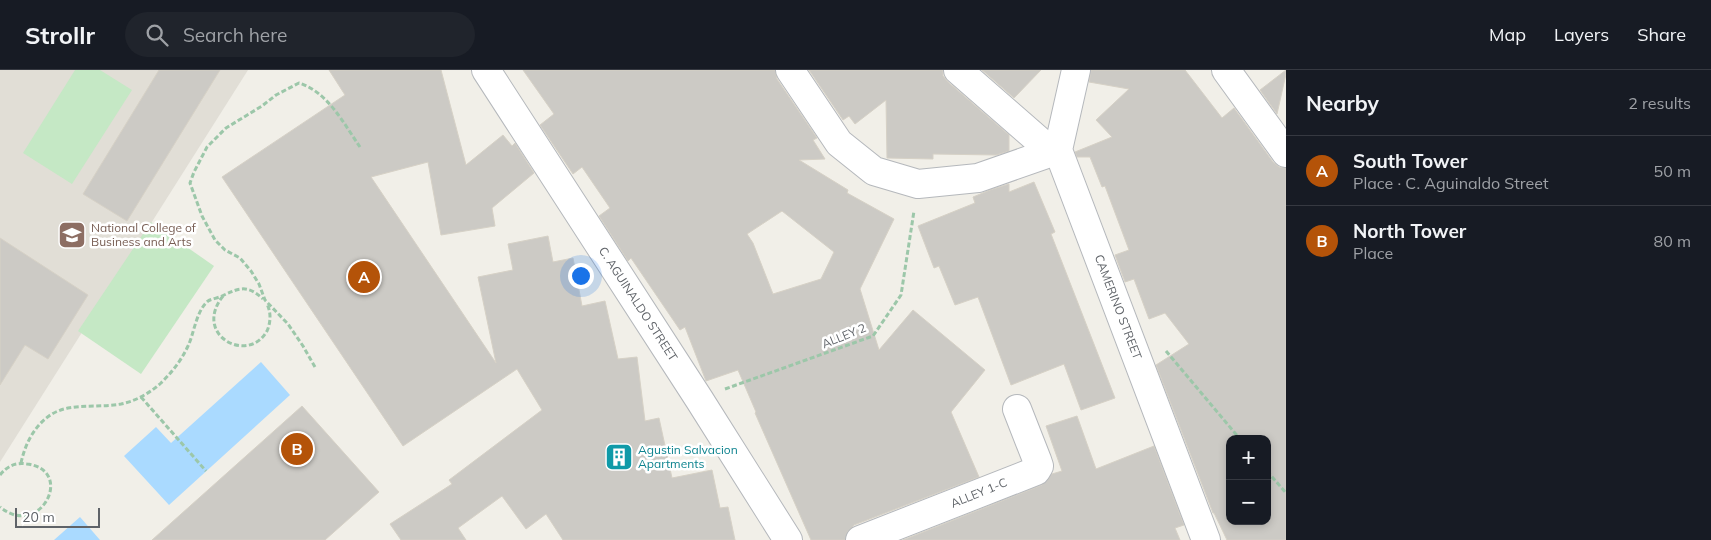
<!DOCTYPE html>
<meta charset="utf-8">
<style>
:root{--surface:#171b24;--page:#20242c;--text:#f1f3f6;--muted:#9ea1a6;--line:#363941;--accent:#b45309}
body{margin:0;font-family:Mulish,sans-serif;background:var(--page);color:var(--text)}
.controls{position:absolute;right:15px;bottom:15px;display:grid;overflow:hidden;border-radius:10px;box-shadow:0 2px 8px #0003}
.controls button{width:45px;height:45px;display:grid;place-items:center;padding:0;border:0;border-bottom:1px solid var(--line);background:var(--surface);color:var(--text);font:25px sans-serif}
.scale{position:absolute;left:15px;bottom:12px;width:85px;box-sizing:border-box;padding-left:5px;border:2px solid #5f6368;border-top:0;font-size:14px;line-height:18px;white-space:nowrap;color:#5f6368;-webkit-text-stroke:4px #fff;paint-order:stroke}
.you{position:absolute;left:580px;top:205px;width:18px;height:18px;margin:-12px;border:4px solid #fff;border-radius:50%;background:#1a73e8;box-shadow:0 0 0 8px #1a73e833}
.badge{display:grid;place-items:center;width:32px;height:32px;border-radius:50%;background:var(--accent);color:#fff;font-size:16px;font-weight:700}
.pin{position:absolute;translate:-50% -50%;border:2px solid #fff;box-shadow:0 1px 5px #0006}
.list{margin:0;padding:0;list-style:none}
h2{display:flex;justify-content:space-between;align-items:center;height:65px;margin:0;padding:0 20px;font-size:21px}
h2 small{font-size:16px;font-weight:400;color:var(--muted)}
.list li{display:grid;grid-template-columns:32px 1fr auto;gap:15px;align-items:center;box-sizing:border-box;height:70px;padding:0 20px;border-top:1px solid var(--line)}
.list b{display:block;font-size:19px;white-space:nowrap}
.list p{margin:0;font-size:16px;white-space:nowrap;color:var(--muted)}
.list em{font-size:16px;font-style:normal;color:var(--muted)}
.icon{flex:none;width:28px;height:28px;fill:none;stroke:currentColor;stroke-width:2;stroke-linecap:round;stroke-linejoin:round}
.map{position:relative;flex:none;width:1286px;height:470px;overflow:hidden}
header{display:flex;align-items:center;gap:30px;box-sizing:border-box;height:70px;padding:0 25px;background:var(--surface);border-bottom:1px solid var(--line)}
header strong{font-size:24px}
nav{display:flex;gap:28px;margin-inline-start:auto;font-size:18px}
.search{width:350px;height:45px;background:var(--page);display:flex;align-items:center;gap:12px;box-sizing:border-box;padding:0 18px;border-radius:28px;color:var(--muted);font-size:19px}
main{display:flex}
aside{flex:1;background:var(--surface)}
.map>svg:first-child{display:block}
.education{fill:#e1ded6}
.green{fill:#c5e8c5}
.water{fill:#aadaff}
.building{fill:#cccac5;stroke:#d6d1c6;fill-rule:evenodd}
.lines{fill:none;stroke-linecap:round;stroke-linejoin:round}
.minor-casing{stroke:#b5b8bc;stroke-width:30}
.path{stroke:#9cc7a9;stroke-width:3;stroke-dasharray:5 2.5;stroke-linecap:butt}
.minor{stroke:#fff;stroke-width:28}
.labels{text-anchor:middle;stroke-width:5;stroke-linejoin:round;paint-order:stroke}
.education-label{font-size:12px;fill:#785e54;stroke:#fff;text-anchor:start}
.street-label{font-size:12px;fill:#5f6368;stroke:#fff}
.culture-label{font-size:12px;fill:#0d838f;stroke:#fff;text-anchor:start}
</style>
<header>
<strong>Strollr</strong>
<div class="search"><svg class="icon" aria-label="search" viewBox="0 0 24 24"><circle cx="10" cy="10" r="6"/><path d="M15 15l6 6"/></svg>Search here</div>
<nav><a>Map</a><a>Layers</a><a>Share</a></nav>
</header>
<main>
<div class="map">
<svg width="1286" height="470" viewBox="0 0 1286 470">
<rect width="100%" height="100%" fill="#f1efe8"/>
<polygon class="education" points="0,0 248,0 0,392"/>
<g class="green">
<polygon points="75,0 100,0 132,20 72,114 23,83"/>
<polygon points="151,152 214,196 141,304 78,261"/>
</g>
<g class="water">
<polygon points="261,292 290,325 169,435 124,386 156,357 171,373"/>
<polygon points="80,447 100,470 54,470"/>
</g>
<g class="building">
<polygon points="159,0 220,0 127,151 83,124"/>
<polygon points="329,0 441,0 466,95 503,65 512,76 515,73 534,103 492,138 495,156 441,165 428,92 371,107 496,293 478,207 513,200 508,174 548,166 553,192 573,188 582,236 605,231 618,289 637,287 645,351 659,348 672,408 712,400 720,438 728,437 735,470 563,470 546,444 526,459 502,426 458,458 466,470 401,470 390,454 452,414 449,410 542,340 517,299 403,376 222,107 345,25"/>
<path d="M523,0H775L777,9L817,68L813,70L825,89L799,90L848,120L847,123L894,149L860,219L879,280L913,240L985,300L951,342L979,407L854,455L848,461L845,470H811L755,343L756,342L738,300L706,311L685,257L680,260L631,188L628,191L599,146L610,138L582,97L573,104L540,55L554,44ZM782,141L834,182L821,209L773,224L753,173L747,164Z"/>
<polygon points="809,0 943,0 943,6 948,12 1009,65 1009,81 996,85 933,84 933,89 887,88 886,30 855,54 849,46 843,50"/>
<polygon points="982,0 1041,0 1014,28"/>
<path d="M1091,0H1185L1222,48L1234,38L1273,92L1279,97L1286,98V470H1227L1214,443H1213L1156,295L1189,274L1165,243L1149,249L1134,209L1125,212L1115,185L1129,180L1105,116L1102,117L1090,87H1077L1075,82L1112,67L1096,50L1129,19L1089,12ZM1230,369H1267V451H1230Z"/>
<polygon points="1286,0 1286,4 1277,44 1260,20"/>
<polygon points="1034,112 1055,162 1051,164 1115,328 1081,340 1064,294 1011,315 978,227 955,235 939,196 934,198 918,156 975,133 973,127 990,120 1009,114 1009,122"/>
<polygon points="0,168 88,225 48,289 25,275 0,315"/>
<polygon points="302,336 379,422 325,470 152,470"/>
<polygon points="1077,346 1096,399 1154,376 1184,455 1175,458 1180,470 903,470 1042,415 1052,404 1062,401 1046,356"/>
</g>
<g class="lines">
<g class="minor-casing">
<g id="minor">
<polyline points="486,0 699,329 788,470"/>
<polyline points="790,0 839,73 874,101 918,114 978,108 1058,80"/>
<polyline points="958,0 1052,82"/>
<polyline points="1076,0 1058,80 1206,470"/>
<polyline points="1226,0 1286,83"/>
<polyline points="860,470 1036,401 1039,396 1037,390 1017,339"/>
</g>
</g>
<g class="path">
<path d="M223,226C192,265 248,295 267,261C271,252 271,242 267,234"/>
<polyline points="1166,281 1240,369"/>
<path d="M315,297L303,276L288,254L265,230L259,214L251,201L240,188L225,180L215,170L202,146L190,113L194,102L207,77L226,58L262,36L276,25L299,13C328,22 344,54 360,77"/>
<polyline points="725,319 873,266 901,225 914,141"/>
<polyline points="141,327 206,401"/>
<path d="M21,393C26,369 41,343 68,338C85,335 104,337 121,334C136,331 150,323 161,313C172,302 181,291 188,276C194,264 196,241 208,231C211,229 218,228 222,226C239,218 247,214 263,229"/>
<polyline points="1267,401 1286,423"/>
<path d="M0,405C7,396 16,392 27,394C76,400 40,470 0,437"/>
</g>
<use href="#minor" class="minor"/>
</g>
<defs>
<g id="university-square" transform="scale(1.4375)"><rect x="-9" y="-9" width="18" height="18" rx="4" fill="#8d6e63" stroke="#fff"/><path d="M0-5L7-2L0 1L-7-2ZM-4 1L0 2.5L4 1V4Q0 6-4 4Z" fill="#fff"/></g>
<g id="building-square" transform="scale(1.4375)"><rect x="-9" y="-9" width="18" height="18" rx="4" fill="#0f9aa8" stroke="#fff"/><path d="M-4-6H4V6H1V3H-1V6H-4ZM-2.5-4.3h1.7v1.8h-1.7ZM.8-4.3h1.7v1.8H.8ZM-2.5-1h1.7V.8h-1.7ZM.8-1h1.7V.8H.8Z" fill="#fff"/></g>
</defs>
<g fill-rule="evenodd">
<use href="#university-square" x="72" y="165"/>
<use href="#building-square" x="619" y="387"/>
</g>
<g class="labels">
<g class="education-label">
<text x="91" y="162">National College of<tspan x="91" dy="14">Business and Arts</tspan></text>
</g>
<g class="street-label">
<text transform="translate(638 234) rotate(57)" y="4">C. AGUINALDO STREET</text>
<text transform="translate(1118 237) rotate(69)" y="4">CAMERINO STREET</text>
<text transform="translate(844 266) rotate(-22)" y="4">ALLEY 2</text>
<text transform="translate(979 423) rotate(-22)" y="4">ALLEY 1-C</text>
</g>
<g class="culture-label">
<text x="638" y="384">Agustin Salvacion<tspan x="638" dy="14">Apartments</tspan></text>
</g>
</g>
</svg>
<div class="controls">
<button>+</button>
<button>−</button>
</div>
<div class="scale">20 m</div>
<div class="you"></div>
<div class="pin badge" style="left:364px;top:207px">A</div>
<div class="pin badge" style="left:297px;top:379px">B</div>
</div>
<aside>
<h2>Nearby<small>2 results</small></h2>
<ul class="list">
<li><span class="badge">A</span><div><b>South Tower</b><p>Place · C. Aguinaldo Street</p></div><em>50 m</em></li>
<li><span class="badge">B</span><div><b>North Tower</b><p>Place</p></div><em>80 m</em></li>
</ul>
</aside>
</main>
